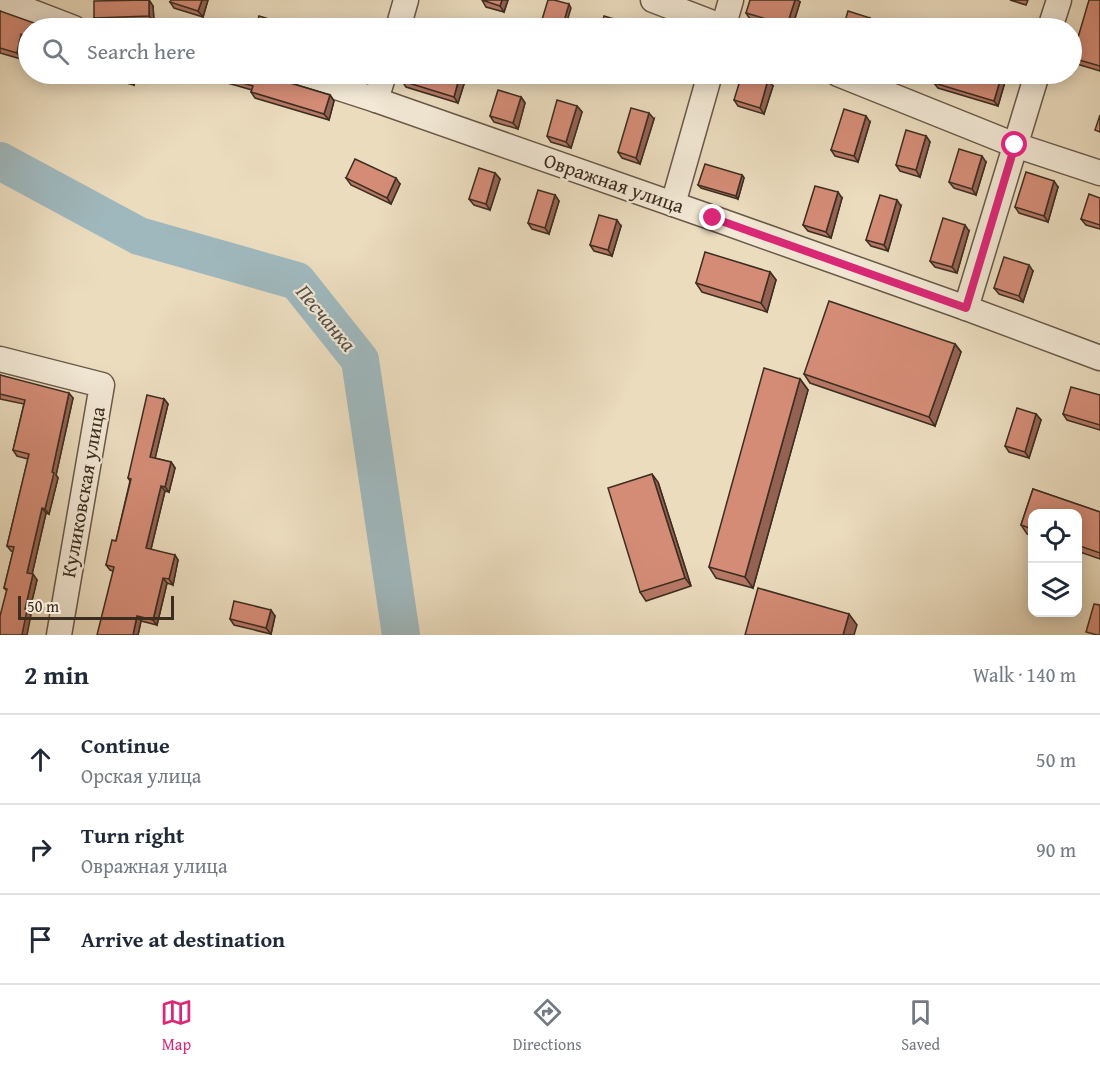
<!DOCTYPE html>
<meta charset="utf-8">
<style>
:root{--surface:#fff;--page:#f2f2f3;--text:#1f2937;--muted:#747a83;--line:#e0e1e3;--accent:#db2777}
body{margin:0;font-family:"Gentium Book Plus",serif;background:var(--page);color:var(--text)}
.controls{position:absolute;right:18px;bottom:18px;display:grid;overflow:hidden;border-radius:12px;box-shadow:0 3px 15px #0003}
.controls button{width:54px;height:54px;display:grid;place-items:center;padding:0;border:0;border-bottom:2px solid var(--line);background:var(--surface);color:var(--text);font:30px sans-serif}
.scale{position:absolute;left:18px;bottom:15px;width:156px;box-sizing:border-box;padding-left:6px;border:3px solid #3c2d21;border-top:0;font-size:16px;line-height:21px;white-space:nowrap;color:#3c2d21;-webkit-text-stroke:4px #f2e8d5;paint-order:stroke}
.stop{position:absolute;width:18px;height:18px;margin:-14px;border:4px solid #db2777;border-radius:50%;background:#fff}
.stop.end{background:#db2777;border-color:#fff;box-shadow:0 2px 6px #0008}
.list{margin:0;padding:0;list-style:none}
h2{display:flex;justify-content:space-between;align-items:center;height:78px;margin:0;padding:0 24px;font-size:26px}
h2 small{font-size:20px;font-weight:400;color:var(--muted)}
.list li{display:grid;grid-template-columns:39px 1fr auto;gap:18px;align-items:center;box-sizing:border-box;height:90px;padding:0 24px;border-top:2px solid var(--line)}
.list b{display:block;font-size:22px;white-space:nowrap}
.list p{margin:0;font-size:20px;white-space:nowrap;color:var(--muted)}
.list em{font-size:20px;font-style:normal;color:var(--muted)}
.icon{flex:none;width:33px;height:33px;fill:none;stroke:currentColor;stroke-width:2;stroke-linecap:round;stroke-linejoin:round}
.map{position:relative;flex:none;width:1100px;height:635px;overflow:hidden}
.search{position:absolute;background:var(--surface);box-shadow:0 3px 15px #0003;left:18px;right:18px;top:18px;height:66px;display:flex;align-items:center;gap:15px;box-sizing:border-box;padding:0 21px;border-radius:33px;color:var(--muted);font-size:22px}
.sheet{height:348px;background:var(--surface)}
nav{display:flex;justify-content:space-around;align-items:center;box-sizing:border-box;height:84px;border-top:2px solid var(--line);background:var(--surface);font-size:16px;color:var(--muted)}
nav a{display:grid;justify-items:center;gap:3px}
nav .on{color:var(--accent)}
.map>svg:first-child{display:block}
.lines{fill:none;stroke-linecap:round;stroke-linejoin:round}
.river{stroke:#9fb8bd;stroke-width:38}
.minor-casing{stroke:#685948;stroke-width:27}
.minor{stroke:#f2e8d5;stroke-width:24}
.wall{fill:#b67865;stroke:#3c2d21;stroke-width:1.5}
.shaded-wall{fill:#946253;stroke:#3c2d21;stroke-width:1.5}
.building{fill:#d48c76;stroke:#3c2d21;stroke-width:1.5}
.route{stroke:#db2777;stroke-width:8}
.labels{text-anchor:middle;stroke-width:4.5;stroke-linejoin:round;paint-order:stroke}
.street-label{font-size:20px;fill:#3c2d21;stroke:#f2e8d5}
.water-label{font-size:21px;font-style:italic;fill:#555048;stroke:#f2e8d5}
</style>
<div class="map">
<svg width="1100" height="635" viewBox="0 0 1100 635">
<rect width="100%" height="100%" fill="#ebdcbe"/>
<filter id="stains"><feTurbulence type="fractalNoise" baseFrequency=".00333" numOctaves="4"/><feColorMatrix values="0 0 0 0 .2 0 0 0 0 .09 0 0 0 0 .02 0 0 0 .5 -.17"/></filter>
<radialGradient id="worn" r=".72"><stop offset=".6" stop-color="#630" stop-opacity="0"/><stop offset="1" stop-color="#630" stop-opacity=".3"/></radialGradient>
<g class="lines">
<polyline class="river" points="0,161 139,236 297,281 360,360 401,635"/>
<g class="minor-casing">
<g id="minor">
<polyline points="653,0 726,28"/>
<polyline points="0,1 9,3 74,28"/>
<polyline points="398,28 406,0"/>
<polyline points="723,28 731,0"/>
<polyline points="1050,28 1059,0"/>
<polyline points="296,74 376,100 713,218 966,308 1100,358"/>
<polyline points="838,74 1015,145 1100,173"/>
<polyline points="376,100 384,74"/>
<polyline points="673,204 710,74"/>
<polyline points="966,308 1037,74"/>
<polyline points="0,359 102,385 59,635"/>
</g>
</g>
<use href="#minor" class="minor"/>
</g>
<g class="wall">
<polygon points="149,0 153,6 154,22 98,24 94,18"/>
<polygon points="208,0 203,17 174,8 170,2"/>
<polygon points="482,0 508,0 504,12 486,7"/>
<polygon points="1010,0 1028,0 1026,5"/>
<polygon points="1100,0 1100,71 1077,64 1072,58"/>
<polygon points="800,2 792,28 783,28 750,19 746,13"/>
<polygon points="0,11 28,28 28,41 26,41 21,59 0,53"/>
<polygon points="103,74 138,74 134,85 105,77"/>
<polygon points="196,74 270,74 287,82 330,95 334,101 329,120 255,98 251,92 252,90"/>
<polygon points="664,74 683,74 681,79"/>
<polygon points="926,74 1006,74 1007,75 998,106 938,88 934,83 936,77"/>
<polygon points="402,81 465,81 458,103 406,87"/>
<polygon points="773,86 764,114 738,106 734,100"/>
<polygon points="521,97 525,103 518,129 494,122 490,116"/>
<polygon points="577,106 582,112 571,148 551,142 547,136"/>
<polygon points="654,119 640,164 622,158 618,152"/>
<polygon points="870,122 858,162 835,156 831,150"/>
<polygon points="926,136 930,142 920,177 900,171 896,165"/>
<polygon points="986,162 976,195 954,188 949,182"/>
<polygon points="495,173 500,179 490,210 474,205 469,199"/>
<polygon points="742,175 744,178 738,199 701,188 698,185"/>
<polygon points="346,178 400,184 391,204 351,185"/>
<polygon points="1058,187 1048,222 1019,213 1015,207"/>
<polygon points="555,195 559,201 549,234 532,229 528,223"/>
<polygon points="842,198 831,238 808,231 803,225"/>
<polygon points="1100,198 1100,229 1086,225 1081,219"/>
<polygon points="901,206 888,251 871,246 866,240"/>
<polygon points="621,226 612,256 594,251 590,245"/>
<polygon points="969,231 957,273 935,267 930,261"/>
<polygon points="1033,271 1023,302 999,294 994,288"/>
<polygon points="770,272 776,280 767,312 702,292 696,283"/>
<polygon points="955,344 961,352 935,426 810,383 804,374"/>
<polygon points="0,375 73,398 56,475 58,478 49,514 46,513 32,574 37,580 29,613 31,615 4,588 13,552 11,551 7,546 28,459 17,456 13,450 24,404 0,399"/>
<polygon points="800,379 808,390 753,588 716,578 709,567"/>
<polygon points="1100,395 1100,430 1067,420 1063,414"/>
<polygon points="164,399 168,404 155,458 171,462 175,468 169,492 165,491 151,549 178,560 173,585 167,583 157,625 141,621 138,635 113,571 110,570 106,565 116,541 130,481 128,478"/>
<polygon points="1036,414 1041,420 1029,458 1009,452 1005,446"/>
<polygon points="658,482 691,586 646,601 640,592"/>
<polygon points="1033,489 1100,512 1100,559 1077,551 1077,513 1032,513 1032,536 1027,534 1021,525"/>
<polygon points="275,616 271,634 234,625 230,619"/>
</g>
<g class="shaded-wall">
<polygon points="149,0 153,6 154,22 149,16"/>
<polygon points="202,0 208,0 203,17 198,11"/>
<polygon points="502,0 508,0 504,12 500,6"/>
<polygon points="795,0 798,0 800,2 792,28 789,28 787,25"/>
<polygon points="569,4 571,8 565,28 562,28"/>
<polygon points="870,18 874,24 873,28 867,28"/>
<polygon points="627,23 631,28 625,28"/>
<polygon points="21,34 26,41 21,59 17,53"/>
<polygon points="132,74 138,74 134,85 130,79"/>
<polygon points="678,74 683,74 681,79"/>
<polygon points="1002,74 1006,74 1007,75 998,106 994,101"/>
<polygon points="460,75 465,81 458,103 454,97"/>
<polygon points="768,80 773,86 764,114 760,108"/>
<polygon points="330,95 334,101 329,120 324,114"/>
<polygon points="521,97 525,103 518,129 513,123"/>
<polygon points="577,106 582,112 571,148 566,142"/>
<polygon points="649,113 654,119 640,164 636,158"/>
<polygon points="866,116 870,122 858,162 854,156"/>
<polygon points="926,136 930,142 920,177 916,170"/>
<polygon points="982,156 986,162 976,195 972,189"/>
<polygon points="495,173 500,179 490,210 486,204"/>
<polygon points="742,175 744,178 738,199 736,196"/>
<polygon points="396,178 400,184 391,204 387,198"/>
<polygon points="1054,181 1058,187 1048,222 1044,216"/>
<polygon points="838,192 842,198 831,238 826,232"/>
<polygon points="555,195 559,201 549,234 545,228"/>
<polygon points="897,200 901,206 888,251 884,245"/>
<polygon points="617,220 621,226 612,256 608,250"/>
<polygon points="965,225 969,231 957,273 952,267"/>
<polygon points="1029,265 1033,271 1023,302 1019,296"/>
<polygon points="770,272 776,280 767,312 761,303"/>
<polygon points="955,344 961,352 935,426 929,417"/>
<polygon points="800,379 808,390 753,588 745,577"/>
<polygon points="69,393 73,398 56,475 58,478 49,514 45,509 52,472"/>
<polygon points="164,399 168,404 154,463 150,457"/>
<polygon points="1036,414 1041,420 1029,458 1025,452"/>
<polygon points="171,462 175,468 169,492 165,487"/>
<polygon points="652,474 658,482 691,586 685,578"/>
<polygon points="161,486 165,491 150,553 146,548"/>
<polygon points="42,508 46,513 31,579 27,573"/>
<polygon points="175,555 178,560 173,585 169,579"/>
<polygon points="33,574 37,580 29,613 31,615 27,635 22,635 25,609"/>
<polygon points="163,578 167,583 157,625 153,620"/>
<polygon points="271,610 275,616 271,634 266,628"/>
<polygon points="849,614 857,625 854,635 843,635"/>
<polygon points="137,616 141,621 138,635 133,635"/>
</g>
<g class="building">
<polygon points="149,0 149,16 94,18 94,1"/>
<polygon points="171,0 202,0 198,11 170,2"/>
<polygon points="482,0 502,0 500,6"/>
<polygon points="548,0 554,0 569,4 562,28 546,28 540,26"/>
<polygon points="750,0 795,0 787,25 746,13"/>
<polygon points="1089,0 1100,0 1100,66 1072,58"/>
<polygon points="0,11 48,28 28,28 28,37 21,34 17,53 0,48"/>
<polygon points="848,11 870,18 867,28 843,28"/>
<polygon points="259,16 289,25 288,28 255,28"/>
<polygon points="604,16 627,23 625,28 601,28"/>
<polygon points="110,74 132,74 130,79"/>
<polygon points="212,74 270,74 281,77 287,82 330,95 324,114 251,92 253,86"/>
<polygon points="404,74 455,74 460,75 454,97 402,81"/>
<polygon points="742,74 747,74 768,80 760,108 734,100"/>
<polygon points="937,74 1002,74 994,101 934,83"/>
<polygon points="498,90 521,97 513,123 490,116"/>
<polygon points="557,100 577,106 566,142 547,136"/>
<polygon points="631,108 649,113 636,158 618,152"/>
<polygon points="844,109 866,116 854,156 831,150"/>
<polygon points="1100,115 1100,132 1095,130"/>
<polygon points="906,130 926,136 916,170 896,165"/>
<polygon points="959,149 982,156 972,189 949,182"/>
<polygon points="355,159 396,178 387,198 346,178"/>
<polygon points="705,164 742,175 736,196 698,185"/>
<polygon points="479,168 495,173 486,204 469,199"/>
<polygon points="1026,172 1054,181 1044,216 1015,207"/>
<polygon points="815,186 838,192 826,232 803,225"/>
<polygon points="538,190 555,195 545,228 528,223"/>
<polygon points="1089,194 1100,198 1100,225 1081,219"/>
<polygon points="880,195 897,200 884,245 866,240"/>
<polygon points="599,215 617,220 608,250 590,245"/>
<polygon points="943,218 965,225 952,267 930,261"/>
<polygon points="705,252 770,272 761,303 696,283"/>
<polygon points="1004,257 1029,265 1019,296 994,288"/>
<polygon points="829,301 955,344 929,417 804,374"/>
<polygon points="764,368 800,379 745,577 709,567"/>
<polygon points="0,375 69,393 52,472 54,473 45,509 42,508 27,573 33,574 25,609 27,610 22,635 0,635 0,616 7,589 4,588 14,547 7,546 29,454 13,450 25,400 0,394"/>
<polygon points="1071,387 1100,395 1100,425 1063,414"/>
<polygon points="147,395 164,399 150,457 171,462 165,487 161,486 146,548 175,555 169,579 163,578 153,620 137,616 133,635 97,635 114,567 106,565 112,540 116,541 131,479 128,478"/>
<polygon points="1017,408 1036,414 1025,452 1005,446"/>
<polygon points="652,474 685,578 640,592 608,488"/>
<polygon points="1033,489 1100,512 1100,553 1077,545 1077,513 1032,513 1032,529 1021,525"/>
<polygon points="758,588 849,614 843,635 745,635"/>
<polygon points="234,601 271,610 266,628 230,619"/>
<polygon points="1094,604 1100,605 1100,635 1097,635 1086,632"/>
</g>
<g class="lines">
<polyline class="route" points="713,218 966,308 1015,145"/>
</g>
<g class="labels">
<g class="street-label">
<text transform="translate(614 183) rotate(19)" y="7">Овражная улица</text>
<text transform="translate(83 492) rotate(-80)" y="7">Куликовская улица</text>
</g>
<g class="water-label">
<text transform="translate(326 318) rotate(50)" y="7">Песчанка</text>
</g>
</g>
<rect width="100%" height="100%" filter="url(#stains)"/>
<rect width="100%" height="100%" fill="url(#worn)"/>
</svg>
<div class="controls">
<button><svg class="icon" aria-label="locate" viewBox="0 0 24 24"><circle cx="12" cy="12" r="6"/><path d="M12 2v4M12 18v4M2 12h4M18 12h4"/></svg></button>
<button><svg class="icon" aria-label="layers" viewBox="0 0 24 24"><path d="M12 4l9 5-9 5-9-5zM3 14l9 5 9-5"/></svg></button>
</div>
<div class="scale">50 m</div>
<div class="stop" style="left:1015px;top:145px"></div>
<div class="stop end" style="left:713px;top:218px"></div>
<div class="search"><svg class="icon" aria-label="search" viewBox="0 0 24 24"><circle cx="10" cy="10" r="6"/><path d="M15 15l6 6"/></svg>Search here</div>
</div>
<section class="sheet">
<h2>2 min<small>Walk · 140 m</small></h2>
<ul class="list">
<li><svg class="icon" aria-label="ahead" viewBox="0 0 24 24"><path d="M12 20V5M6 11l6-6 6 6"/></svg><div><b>Continue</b><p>Орская улица</p></div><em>50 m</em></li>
<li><svg class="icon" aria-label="right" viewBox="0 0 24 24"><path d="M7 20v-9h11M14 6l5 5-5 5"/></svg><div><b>Turn right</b><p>Овражная улица</p></div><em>90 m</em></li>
<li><svg class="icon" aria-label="arrive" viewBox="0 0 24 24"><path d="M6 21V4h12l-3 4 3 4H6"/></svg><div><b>Arrive at destination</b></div></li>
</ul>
</section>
<nav>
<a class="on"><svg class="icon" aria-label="map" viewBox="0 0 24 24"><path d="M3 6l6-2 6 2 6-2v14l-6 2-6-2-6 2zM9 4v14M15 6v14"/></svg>Map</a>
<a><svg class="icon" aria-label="directions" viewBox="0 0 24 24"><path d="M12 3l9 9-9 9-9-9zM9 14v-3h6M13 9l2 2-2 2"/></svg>Directions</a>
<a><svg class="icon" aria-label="saved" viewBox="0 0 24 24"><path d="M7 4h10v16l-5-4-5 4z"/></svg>Saved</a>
</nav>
